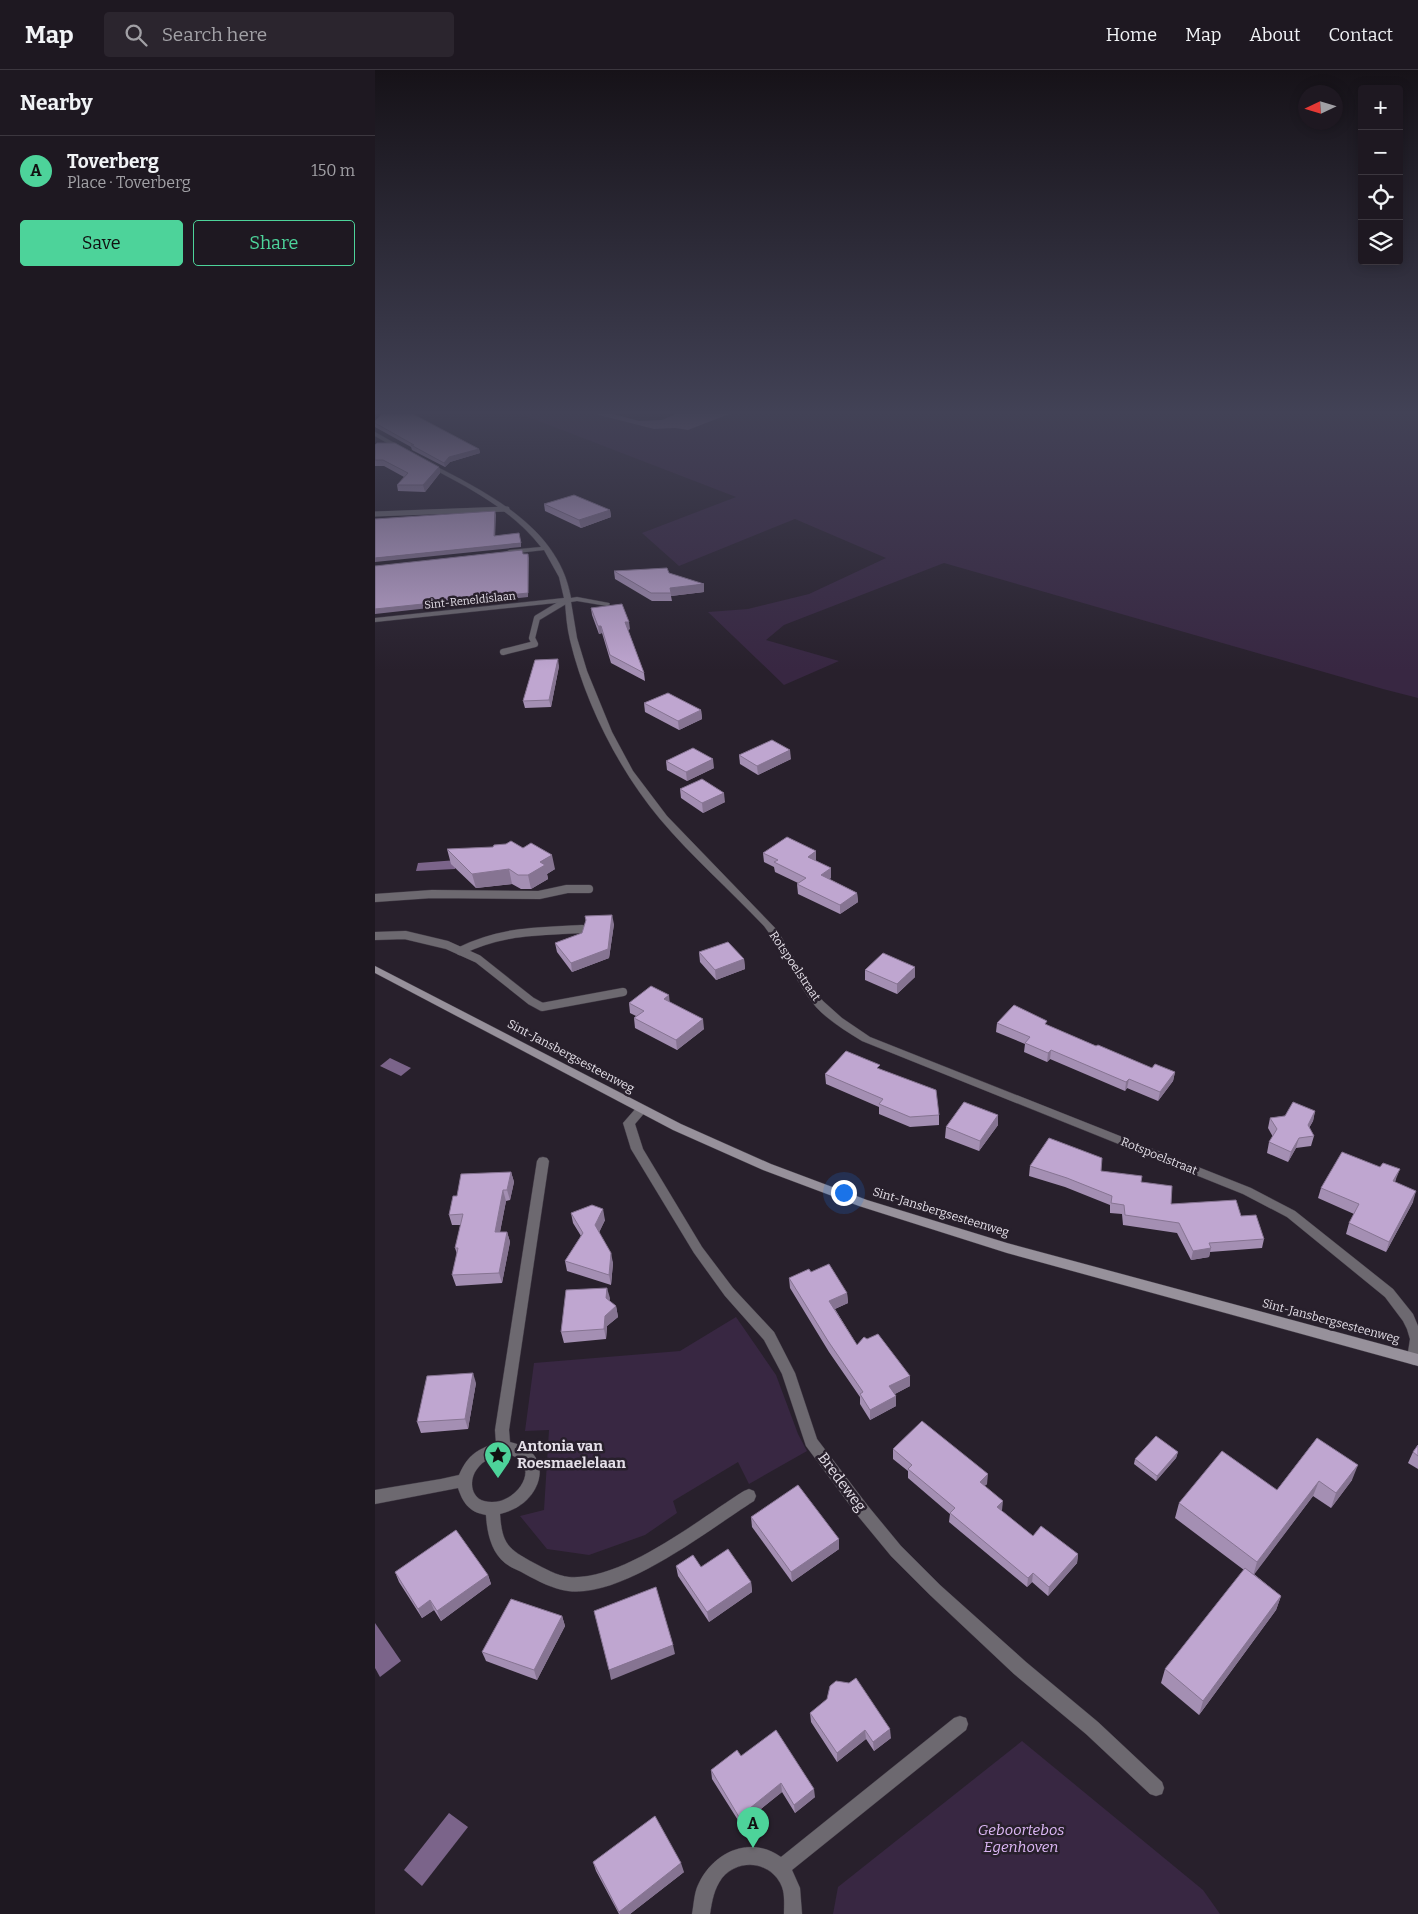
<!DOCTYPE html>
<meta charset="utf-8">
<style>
:root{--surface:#1e1821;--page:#2b252e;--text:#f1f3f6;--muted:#a1a0a5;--line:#3c373f;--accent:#4dd39a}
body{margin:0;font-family:Bitter,serif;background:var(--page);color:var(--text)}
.controls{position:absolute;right:15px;top:15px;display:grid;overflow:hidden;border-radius:5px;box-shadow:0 2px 12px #0003}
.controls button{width:45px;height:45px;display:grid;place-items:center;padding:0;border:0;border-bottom:1px solid var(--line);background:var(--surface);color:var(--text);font:25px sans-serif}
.compass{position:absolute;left:923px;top:15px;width:45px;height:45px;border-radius:50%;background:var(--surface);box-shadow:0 2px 12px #0003;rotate:266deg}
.you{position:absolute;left:468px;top:1122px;width:18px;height:18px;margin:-12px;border:4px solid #fff;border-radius:50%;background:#1a73e8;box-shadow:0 0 0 8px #1a73e833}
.badge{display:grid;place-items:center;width:32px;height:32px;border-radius:50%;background:var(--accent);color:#111;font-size:16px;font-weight:700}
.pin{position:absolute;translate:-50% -41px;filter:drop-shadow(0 1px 2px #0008)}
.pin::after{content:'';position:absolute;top:26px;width:18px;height:15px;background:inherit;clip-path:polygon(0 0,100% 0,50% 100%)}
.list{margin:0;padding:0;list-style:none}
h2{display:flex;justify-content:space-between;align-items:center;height:65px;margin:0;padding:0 20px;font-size:21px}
h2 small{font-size:16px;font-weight:400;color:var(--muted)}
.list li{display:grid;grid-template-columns:32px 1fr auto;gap:15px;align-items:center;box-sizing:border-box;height:70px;padding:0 20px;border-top:1px solid var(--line)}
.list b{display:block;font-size:19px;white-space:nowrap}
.list p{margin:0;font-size:16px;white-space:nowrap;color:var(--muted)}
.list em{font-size:16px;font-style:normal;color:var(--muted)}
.actions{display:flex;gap:10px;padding:15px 20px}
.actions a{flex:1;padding:11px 0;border:1px solid var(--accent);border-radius:5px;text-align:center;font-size:18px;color:var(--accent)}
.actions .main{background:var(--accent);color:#111}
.icon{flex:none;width:28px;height:28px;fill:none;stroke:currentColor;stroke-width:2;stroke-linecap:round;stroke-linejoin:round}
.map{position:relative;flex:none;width:1043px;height:1844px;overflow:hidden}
header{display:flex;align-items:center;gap:30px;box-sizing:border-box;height:70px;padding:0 25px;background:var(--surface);border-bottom:1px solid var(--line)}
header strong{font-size:24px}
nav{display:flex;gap:28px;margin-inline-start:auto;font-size:18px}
.search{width:350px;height:45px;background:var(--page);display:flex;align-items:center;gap:12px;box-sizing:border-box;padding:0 18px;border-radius:5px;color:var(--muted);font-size:19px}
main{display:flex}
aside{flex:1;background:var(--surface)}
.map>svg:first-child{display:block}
.green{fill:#382742}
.water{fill:#7b648a}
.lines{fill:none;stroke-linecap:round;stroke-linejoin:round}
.lane-far2-casing{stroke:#423b46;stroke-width:5.5}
.lane-far1-casing{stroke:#423b46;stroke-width:7}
.lane-casing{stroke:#423b46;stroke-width:9}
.street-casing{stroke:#423b46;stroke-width:1}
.secondary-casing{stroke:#423b46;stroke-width:1}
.lane-far2{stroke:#6d6970;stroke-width:5}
.lane-far1{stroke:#6d6970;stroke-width:6}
.lane{stroke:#6d6970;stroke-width:8}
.street{fill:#6d6970;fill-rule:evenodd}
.secondary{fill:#97919b;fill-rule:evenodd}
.wall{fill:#a48fb3}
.shaded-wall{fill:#867492}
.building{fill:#bfa6d0;stroke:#867492}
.labels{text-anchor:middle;stroke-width:5;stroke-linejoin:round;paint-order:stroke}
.far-street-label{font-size:11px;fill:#e4dfe8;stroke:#28202c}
.street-label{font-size:12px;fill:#e4dfe8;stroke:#28202c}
.near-poi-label{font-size:15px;font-weight:bold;fill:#e4dfe8;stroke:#28202c;text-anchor:start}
.near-street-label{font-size:15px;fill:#e4dfe8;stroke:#28202c}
.near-park-label{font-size:15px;font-style:italic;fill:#ddb8f6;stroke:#28202c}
</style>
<header>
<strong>Map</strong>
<div class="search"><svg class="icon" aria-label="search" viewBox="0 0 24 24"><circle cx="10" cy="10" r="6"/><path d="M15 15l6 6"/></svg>Search here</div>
<nav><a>Home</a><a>Map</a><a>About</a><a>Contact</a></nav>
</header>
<main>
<aside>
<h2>Nearby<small></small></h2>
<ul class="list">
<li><span class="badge">A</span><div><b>Toverberg</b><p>Place · Toverberg</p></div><em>150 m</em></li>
</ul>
<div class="actions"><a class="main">Save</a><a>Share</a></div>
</aside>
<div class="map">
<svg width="1043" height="1844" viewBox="0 0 1043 1844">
<rect width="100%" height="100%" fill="#28202c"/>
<g class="green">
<polygon points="143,343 215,343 279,359 300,358 313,360 357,343 1043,343 1043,628 1008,619 569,493 409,555 391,570 464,591 409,615 333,542 373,539 434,524 511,488 420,449 304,496 267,463 361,427"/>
<polygon points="361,1247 401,1305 423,1364 432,1381 374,1414 363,1392 298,1431 302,1443 270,1465 214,1485 172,1479 145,1446 169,1440 174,1360 150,1361 159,1293 305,1281"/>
<polygon points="647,1671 828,1820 845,1844 458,1844 463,1817"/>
</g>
<g class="water">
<polygon points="216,343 235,343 264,351 287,350 304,343 357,343 313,360 300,358 279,359"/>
<polygon points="82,790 80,799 41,801 43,793"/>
<polygon points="15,988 36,998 26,1006 5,996"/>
<polygon points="0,1553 26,1591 5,1607 0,1598"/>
<polygon points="74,1743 93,1757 47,1816 29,1800"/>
</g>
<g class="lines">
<g class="lane-far2-casing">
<polyline id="lane-far2" points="0,444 132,439"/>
</g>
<g class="lane-far1-casing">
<polyline id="lane-far1" points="128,582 160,574 157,568 162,548 192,530"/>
</g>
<g class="lane-casing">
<g id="lane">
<polyline points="0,828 57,824 164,825 192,819 214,819"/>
<polyline points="0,866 30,865 72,875 103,889 156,931 167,937 248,922"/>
<path d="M85,881C126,861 162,861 207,859"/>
</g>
</g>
<g class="street-casing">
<g id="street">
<polygon points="0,362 30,379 31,380 26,381 0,366"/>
<path d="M51,393H55C112,423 184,457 196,528L202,527L234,533L235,534L232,536L202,531L196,532L202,568L212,601L237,662L258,701L292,746L402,860L436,916L448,931L467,948L495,967L876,1118L920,1141L1018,1219L1038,1244L1043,1256V1293L1039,1295L1034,1293L1032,1289L1035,1269L1032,1259L1028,1251L1010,1227L912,1147L868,1124L487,971C471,961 454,951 441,937C420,912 409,881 389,856C355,820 317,787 285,749C244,700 210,633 195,570C192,558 191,545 190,532L0,552V548L189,528L184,507L169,480L134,484L131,482L134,480L166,477C135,438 94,418 51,395Z"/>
<polygon points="266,1036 270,1037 272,1040 260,1054 268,1079 327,1177 358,1218 399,1262 420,1303 442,1369 493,1436 526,1476 565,1515 651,1592 723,1652 787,1712 789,1718 787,1724 781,1726 775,1724 711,1664 639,1604 555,1525 516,1486 483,1446 431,1376 407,1304 389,1270 350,1226 319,1183 256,1079 248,1053 262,1037"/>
<path d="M168,1087L172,1088L174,1091L134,1360L135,1372C142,1374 150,1376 156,1382C174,1399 161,1426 144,1436C138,1440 132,1442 125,1444C127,1474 133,1479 159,1493C169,1498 182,1506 194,1507C248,1511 324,1449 369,1421L374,1419L379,1421L381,1426L379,1431C333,1460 248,1528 193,1521C178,1519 163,1511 150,1504C144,1500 136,1498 130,1493C116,1482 112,1462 111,1445C94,1442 88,1433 83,1418L0,1434V1420L66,1409L84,1405C93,1385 101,1380 121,1373L120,1360L162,1091L164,1088ZM128,1383C174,1391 140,1440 109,1431C95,1427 94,1409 102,1399C108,1390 118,1387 128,1383Z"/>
<path d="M585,1646L591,1648L593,1654L591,1660L417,1800L425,1818L427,1844H409C409,1836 410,1825 407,1817C397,1792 365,1787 347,1808C339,1819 337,1831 335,1844H317C319,1834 319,1822 324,1813C339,1782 375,1765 406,1787L579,1648Z"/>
</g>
</g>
<g class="secondary-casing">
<polygon id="secondary" points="0,896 306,1054 396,1094 492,1130 632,1173 1043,1284 1043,1296 632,1183 484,1136 388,1100 298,1060 0,903"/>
</g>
<use href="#lane-far2" class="lane-far2"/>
<use href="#lane-far1" class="lane-far1"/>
<use href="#lane" class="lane"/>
<use href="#street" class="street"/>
<use href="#secondary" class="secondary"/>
</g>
<g class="wall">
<polygon points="0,351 104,379 105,383 75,392 70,397 37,380 36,377 0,357"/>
<polygon points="0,375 64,397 65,403 50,422 23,421 22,415 29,407 9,396 0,396"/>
<polygon points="169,434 235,440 236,447 206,458 170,441"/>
<polygon points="239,501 294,503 329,522 296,526 297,531 277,531 240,509"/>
<polygon points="216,538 255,559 253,560 269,603 270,611 236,593 227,563 224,564 217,545"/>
<polygon points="184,596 176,637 150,638 148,631"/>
<polygon points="269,633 326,640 327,649 304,660 270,642"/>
<polygon points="364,685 416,689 383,705 365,694"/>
<polygon points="291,691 339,698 312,711 292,700"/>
<polygon points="305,719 350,732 328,743 306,728"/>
<polygon points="72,779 180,799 172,804 173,809 156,819 146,819 137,814 101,818 76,794"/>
<polygon points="388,783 441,791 456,798 456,808 454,809 482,823 483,832 465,844 423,824 422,814 423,813 400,802 399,797 389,792"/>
<polygon points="210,846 239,854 234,888 197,902 182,882 180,873 207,863 211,851"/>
<polygon points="324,882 369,889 370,899 341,910 325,892"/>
<polygon points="490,900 540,907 522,924 490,910"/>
<polygon points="295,932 329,959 302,980 260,958 259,948 261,946 255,943 254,933"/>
<polygon points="622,953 672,955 721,976 777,998 800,1002 798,1011 783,1031 752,1018 750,1021 675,989 672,992 649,982 650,974 621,962"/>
<polygon points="505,999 564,1045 564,1055 535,1057 504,1044 504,1037 451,1014 450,1004"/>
<polygon points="940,1041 938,1051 934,1058 939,1066 936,1076 921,1078 913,1092 892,1083 894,1072 898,1067 893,1058 895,1048"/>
<polygon points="623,1045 623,1055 604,1081 570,1068 571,1057"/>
<polygon points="655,1096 726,1101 766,1112 796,1134 866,1146 889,1169 887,1178 835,1182 834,1187 816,1190 802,1163 748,1155 747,1144 735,1143 735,1135 690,1117 654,1106"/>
<polygon points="136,1102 139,1112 135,1130 131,1131 125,1162 132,1162 135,1172 127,1213 81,1216 77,1205 82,1184 80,1178 86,1155 77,1155 74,1145 82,1126"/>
<polygon points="1021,1109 1020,1112 1038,1132 1011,1182 971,1164 974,1153 979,1144 943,1128 946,1118"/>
<polygon points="196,1143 230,1150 224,1162 238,1193 236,1215 192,1201 190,1191 206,1166 198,1153"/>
<polygon points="436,1202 472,1223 473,1233 460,1239 482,1275 535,1316 520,1324 521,1336 495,1350 485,1334 485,1327 454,1282 415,1218 414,1208"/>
<polygon points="235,1228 234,1231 241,1236 243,1247 232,1256 231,1269 189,1273 186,1262"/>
<polygon points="101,1313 93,1359 46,1363 42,1352"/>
<polygon points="942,1368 977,1410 956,1438 938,1426 879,1504 906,1526 901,1540 824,1645 786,1613 790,1599 869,1500 800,1448 804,1433 902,1420"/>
<polygon points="1043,1375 1043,1399 1033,1393 1038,1382"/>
<polygon points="518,1379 612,1414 609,1416 627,1441 658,1466 703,1484 702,1493 673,1526 657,1512 652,1517 574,1452 575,1444 533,1408 533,1401 518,1389"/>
<polygon points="803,1382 801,1388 781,1411 759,1394 760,1389"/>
<polygon points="376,1447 464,1479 417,1512 377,1457"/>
<polygon points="301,1496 326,1497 376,1512 377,1522 334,1552 303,1506"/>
<polygon points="20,1502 113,1505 116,1514 66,1551 59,1540 47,1548 24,1512"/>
<polygon points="187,1546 190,1556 162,1610 111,1591 107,1582"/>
<polygon points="435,1643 516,1668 499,1681 491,1669 462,1692 436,1652"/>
<polygon points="366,1686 440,1727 420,1743 407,1722 366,1755 337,1709 336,1700"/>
<polygon points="218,1792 309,1802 255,1844 244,1844 221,1801"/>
</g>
<g class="shaded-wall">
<polygon points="104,379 105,383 75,392 70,397 69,393 74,387"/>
<polygon points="64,397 65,403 50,422 48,415"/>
<polygon points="235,440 236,447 206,458 204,450"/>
<polygon points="120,441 121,445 120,470 119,466"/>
<polygon points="146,473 146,477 0,492 0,488"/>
<polygon points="153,484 154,488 153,527 0,544 0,539"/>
<polygon points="329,514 329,522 296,526 295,518"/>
<polygon points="250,552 254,552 255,559 251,560"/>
<polygon points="223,556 226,556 227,563 224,564"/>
<polygon points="183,589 184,596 176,637 174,630"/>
<polygon points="326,640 327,649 304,660 303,651"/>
<polygon points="415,680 416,689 383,705 382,696"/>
<polygon points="338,689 339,698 312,711 311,702"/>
<polygon points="349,723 350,732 328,743 327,733"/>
<polygon points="441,781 441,791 433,787"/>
<polygon points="177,785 180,799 172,804 173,809 156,819 153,805 165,792"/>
<polygon points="456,798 456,808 446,814 446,805"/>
<polygon points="134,799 137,814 101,818 97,804"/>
<polygon points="482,823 483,832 465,844 465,835"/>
<polygon points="237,845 239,854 234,888 197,902 196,893"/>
<polygon points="369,889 370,899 341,910 340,900"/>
<polygon points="540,897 540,907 522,924 522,914"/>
<polygon points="294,925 295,935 289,929"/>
<polygon points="328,949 329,959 302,980 301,970"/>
<polygon points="676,980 675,989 672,992 673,983"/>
<polygon points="800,1002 798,1011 783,1031 785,1022"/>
<polygon points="754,1009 752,1018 750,1021 751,1012"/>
<polygon points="940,1041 938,1051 930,1065 933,1055"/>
<polygon points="623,1045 623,1055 604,1081 605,1071"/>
<polygon points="924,1068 921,1078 913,1092 916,1082"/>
<polygon points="1025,1099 1021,1109 1015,1121 1018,1111"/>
<polygon points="136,1102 139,1112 135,1130 132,1120"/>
<polygon points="128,1120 131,1131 123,1172 120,1162"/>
<polygon points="1041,1121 1038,1132 1011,1182 1014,1172"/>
<polygon points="228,1139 230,1150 223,1165 220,1155"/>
<polygon points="132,1162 135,1172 127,1213 124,1203"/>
<polygon points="836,1178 834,1187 816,1190 818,1181"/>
<polygon points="236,1183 238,1193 236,1215 234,1205"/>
<polygon points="232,1218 235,1228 233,1239 231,1228"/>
<polygon points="472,1223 473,1233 455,1241 454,1231"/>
<polygon points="241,1236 243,1247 232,1256 231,1269 229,1259 230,1246"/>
<polygon points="98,1303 101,1313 93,1359 90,1349"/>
<polygon points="535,1306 535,1316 514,1327 514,1316"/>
<polygon points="521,1326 521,1336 495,1350 495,1340"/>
<polygon points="803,1382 801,1388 781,1411 782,1406"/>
<polygon points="983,1395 977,1410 956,1438 961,1423"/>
<polygon points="613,1404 612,1414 604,1421 605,1412"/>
<polygon points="944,1411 938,1426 878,1506 882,1492"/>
<polygon points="628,1431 627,1440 622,1446 622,1437"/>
<polygon points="464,1469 464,1479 417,1512 416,1502"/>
<polygon points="703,1484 702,1493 673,1526 674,1517"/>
<polygon points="658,1503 657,1512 652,1517 653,1508"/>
<polygon points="113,1505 116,1514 66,1551 62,1541"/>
<polygon points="376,1512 377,1522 334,1552 332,1542"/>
<polygon points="906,1526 901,1540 824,1645 828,1631"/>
<polygon points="55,1530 59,1540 47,1548 43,1539"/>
<polygon points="187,1546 190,1556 162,1610 159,1600"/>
<polygon points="298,1575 300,1584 236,1610 234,1600"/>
<polygon points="515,1659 516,1668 499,1681 498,1672"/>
<polygon points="490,1660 491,1669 462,1692 462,1683"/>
<polygon points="406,1713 407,1722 366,1755 364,1747"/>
<polygon points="439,1719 440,1727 420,1743 419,1735"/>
<polygon points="306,1793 309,1802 255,1844 245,1844 244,1842"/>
</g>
<g class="building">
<polygon points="8,343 36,343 104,379 74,387 69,393 36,375 39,375 0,353 0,351"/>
<polygon points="2,373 20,373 64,397 48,415 22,415 33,403 8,390 0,390 0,375"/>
<polygon points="199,425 235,440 204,450 169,434"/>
<polygon points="120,441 119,466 144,463 146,473 0,488 0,449"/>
<polygon points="147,480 148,484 153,484 153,523 0,539 0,496"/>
<polygon points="292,498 294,503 329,514 295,518 296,523 276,523 239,501"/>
<polygon points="247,534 254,552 250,552 269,603 235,585 226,556 223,556 216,538"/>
<polygon points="183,589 174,630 148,631 160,590"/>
<polygon points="293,623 326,640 303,651 269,633"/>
<polygon points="397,670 415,680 382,696 364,685"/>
<polygon points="318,678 338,689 311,702 291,691"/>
<polygon points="327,709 349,723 327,733 305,719"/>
<polygon points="412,767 441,781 433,787 456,798 446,805 482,823 465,835 422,814 431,808 399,792 403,790 388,783"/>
<polygon points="136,771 148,778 156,773 177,785 165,792 170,795 153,805 143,805 134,799 97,804 72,779 118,777 119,775 131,774"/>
<polygon points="237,845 233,879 196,893 180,873 207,863 211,850 210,846"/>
<polygon points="353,872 369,889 340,900 324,882"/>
<polygon points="508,883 540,897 522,914 490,900"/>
<polygon points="276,916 294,925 289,929 328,949 301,970 259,948 269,941 254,933"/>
<polygon points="639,935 672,951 670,954 721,976 723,975 777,998 780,994 800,1002 785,1022 754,1009 751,1012 676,980 673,983 650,973 655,967 622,953"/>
<polygon points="471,981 505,995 502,998 561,1020 564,1045 535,1047 504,1034 508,1029 450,1004"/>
<polygon points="589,1032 623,1045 605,1071 571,1057"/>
<polygon points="918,1032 940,1041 933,1055 939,1066 924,1068 916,1082 894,1072 902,1059 895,1048 910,1046"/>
<polygon points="674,1068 727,1088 726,1101 767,1106 766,1112 797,1116 796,1134 861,1130 866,1146 881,1145 889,1169 834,1173 836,1178 818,1181 804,1153 750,1145 749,1135 736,1133 737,1126 692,1108 655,1096"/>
<polygon points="967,1082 1005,1097 1008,1093 1025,1099 1018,1111 1041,1121 1014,1172 974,1153 984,1134 946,1118"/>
<polygon points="136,1102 132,1120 128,1120 120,1162 132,1162 124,1203 77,1205 83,1178 80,1178 88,1144 74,1145 78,1126 82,1126 86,1104"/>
<polygon points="217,1135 228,1139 220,1155 236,1183 234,1205 190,1191 208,1163 196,1143"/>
<polygon points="454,1194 472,1223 454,1231 482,1275 489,1267 492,1269 503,1264 535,1306 514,1316 521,1326 495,1340 485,1324 488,1322 453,1271 414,1208 434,1199 436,1202"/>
<polygon points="232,1218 231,1228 241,1236 230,1246 229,1259 186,1262 191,1220"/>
<polygon points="98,1303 90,1349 42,1352 52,1306"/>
<polygon points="547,1351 613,1404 605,1412 628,1431 622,1437 658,1466 666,1456 703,1484 674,1517 658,1503 653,1508 575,1443 580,1438 533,1399 537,1395 518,1379"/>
<polygon points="781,1366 803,1382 782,1406 760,1389"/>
<polygon points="942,1368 983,1395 961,1423 944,1411 882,1492 804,1433 847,1381 902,1420"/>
<polygon points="1043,1375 1043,1386 1038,1382"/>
<polygon points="423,1415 464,1469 416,1502 376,1447"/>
<polygon points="81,1460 113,1505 62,1541 55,1530 43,1539 20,1502"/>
<polygon points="353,1479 376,1512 332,1542 301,1496 318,1485 326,1497"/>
<polygon points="870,1498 906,1526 828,1631 790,1599"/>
<polygon points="281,1517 298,1575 234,1600 219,1541"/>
<polygon points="136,1529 187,1546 159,1600 107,1582"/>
<polygon points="481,1608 515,1659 498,1672 490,1660 462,1683 435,1643 452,1629 455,1616 461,1611 474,1613"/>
<polygon points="401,1660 439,1719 419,1735 406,1713 364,1747 336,1700 362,1680 366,1686"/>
<polygon points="280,1746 306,1793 244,1842 218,1792"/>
</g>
<linearGradient id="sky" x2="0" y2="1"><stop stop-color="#161218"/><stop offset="0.57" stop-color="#424256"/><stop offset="1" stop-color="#424256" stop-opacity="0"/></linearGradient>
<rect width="1043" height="601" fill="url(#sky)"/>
<defs>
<g id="sight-pin" transform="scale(1.4375)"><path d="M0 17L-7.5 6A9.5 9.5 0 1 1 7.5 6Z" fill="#4dd39a" stroke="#28202c"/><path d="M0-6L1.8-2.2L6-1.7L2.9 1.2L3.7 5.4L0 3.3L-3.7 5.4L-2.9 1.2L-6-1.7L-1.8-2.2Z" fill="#111"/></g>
</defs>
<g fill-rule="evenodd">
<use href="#sight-pin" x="123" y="1385"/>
</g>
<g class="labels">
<g class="far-street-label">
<text transform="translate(95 530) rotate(-6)" y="4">Sint-Reneldislaan</text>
</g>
<g class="street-label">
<text transform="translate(420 896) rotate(56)" y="4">Rotspoelstraat</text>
<text transform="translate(196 986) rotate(28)" y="4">Sint-Jansbergsesteenweg</text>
<text transform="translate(784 1086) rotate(22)" y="4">Rotspoelstraat</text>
<text transform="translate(566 1142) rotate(17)" y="4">Sint-Jansbergsesteenweg</text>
<text transform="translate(956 1251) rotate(15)" y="4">Sint-Jansbergsesteenweg</text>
</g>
<g class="near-poi-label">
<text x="142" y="1381">Antonia van<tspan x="142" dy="17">Roesmaelelaan</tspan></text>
</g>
<g class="near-street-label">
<text transform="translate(467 1412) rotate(53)" y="5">Bredeweg</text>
</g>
<g class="near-park-label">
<text x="646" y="1765">Geboortebos<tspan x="646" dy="17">Egenhoven</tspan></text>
</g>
</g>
</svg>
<div class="controls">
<button>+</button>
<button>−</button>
<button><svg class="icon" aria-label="locate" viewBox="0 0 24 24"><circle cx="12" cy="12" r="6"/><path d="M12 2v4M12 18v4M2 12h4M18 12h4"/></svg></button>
<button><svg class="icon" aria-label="layers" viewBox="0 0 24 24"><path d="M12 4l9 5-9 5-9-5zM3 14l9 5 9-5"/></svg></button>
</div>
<svg class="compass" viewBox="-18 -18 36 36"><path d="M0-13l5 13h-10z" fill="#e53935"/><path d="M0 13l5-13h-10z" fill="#a1a0a5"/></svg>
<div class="you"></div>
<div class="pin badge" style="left:378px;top:1778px">A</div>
</div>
</main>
